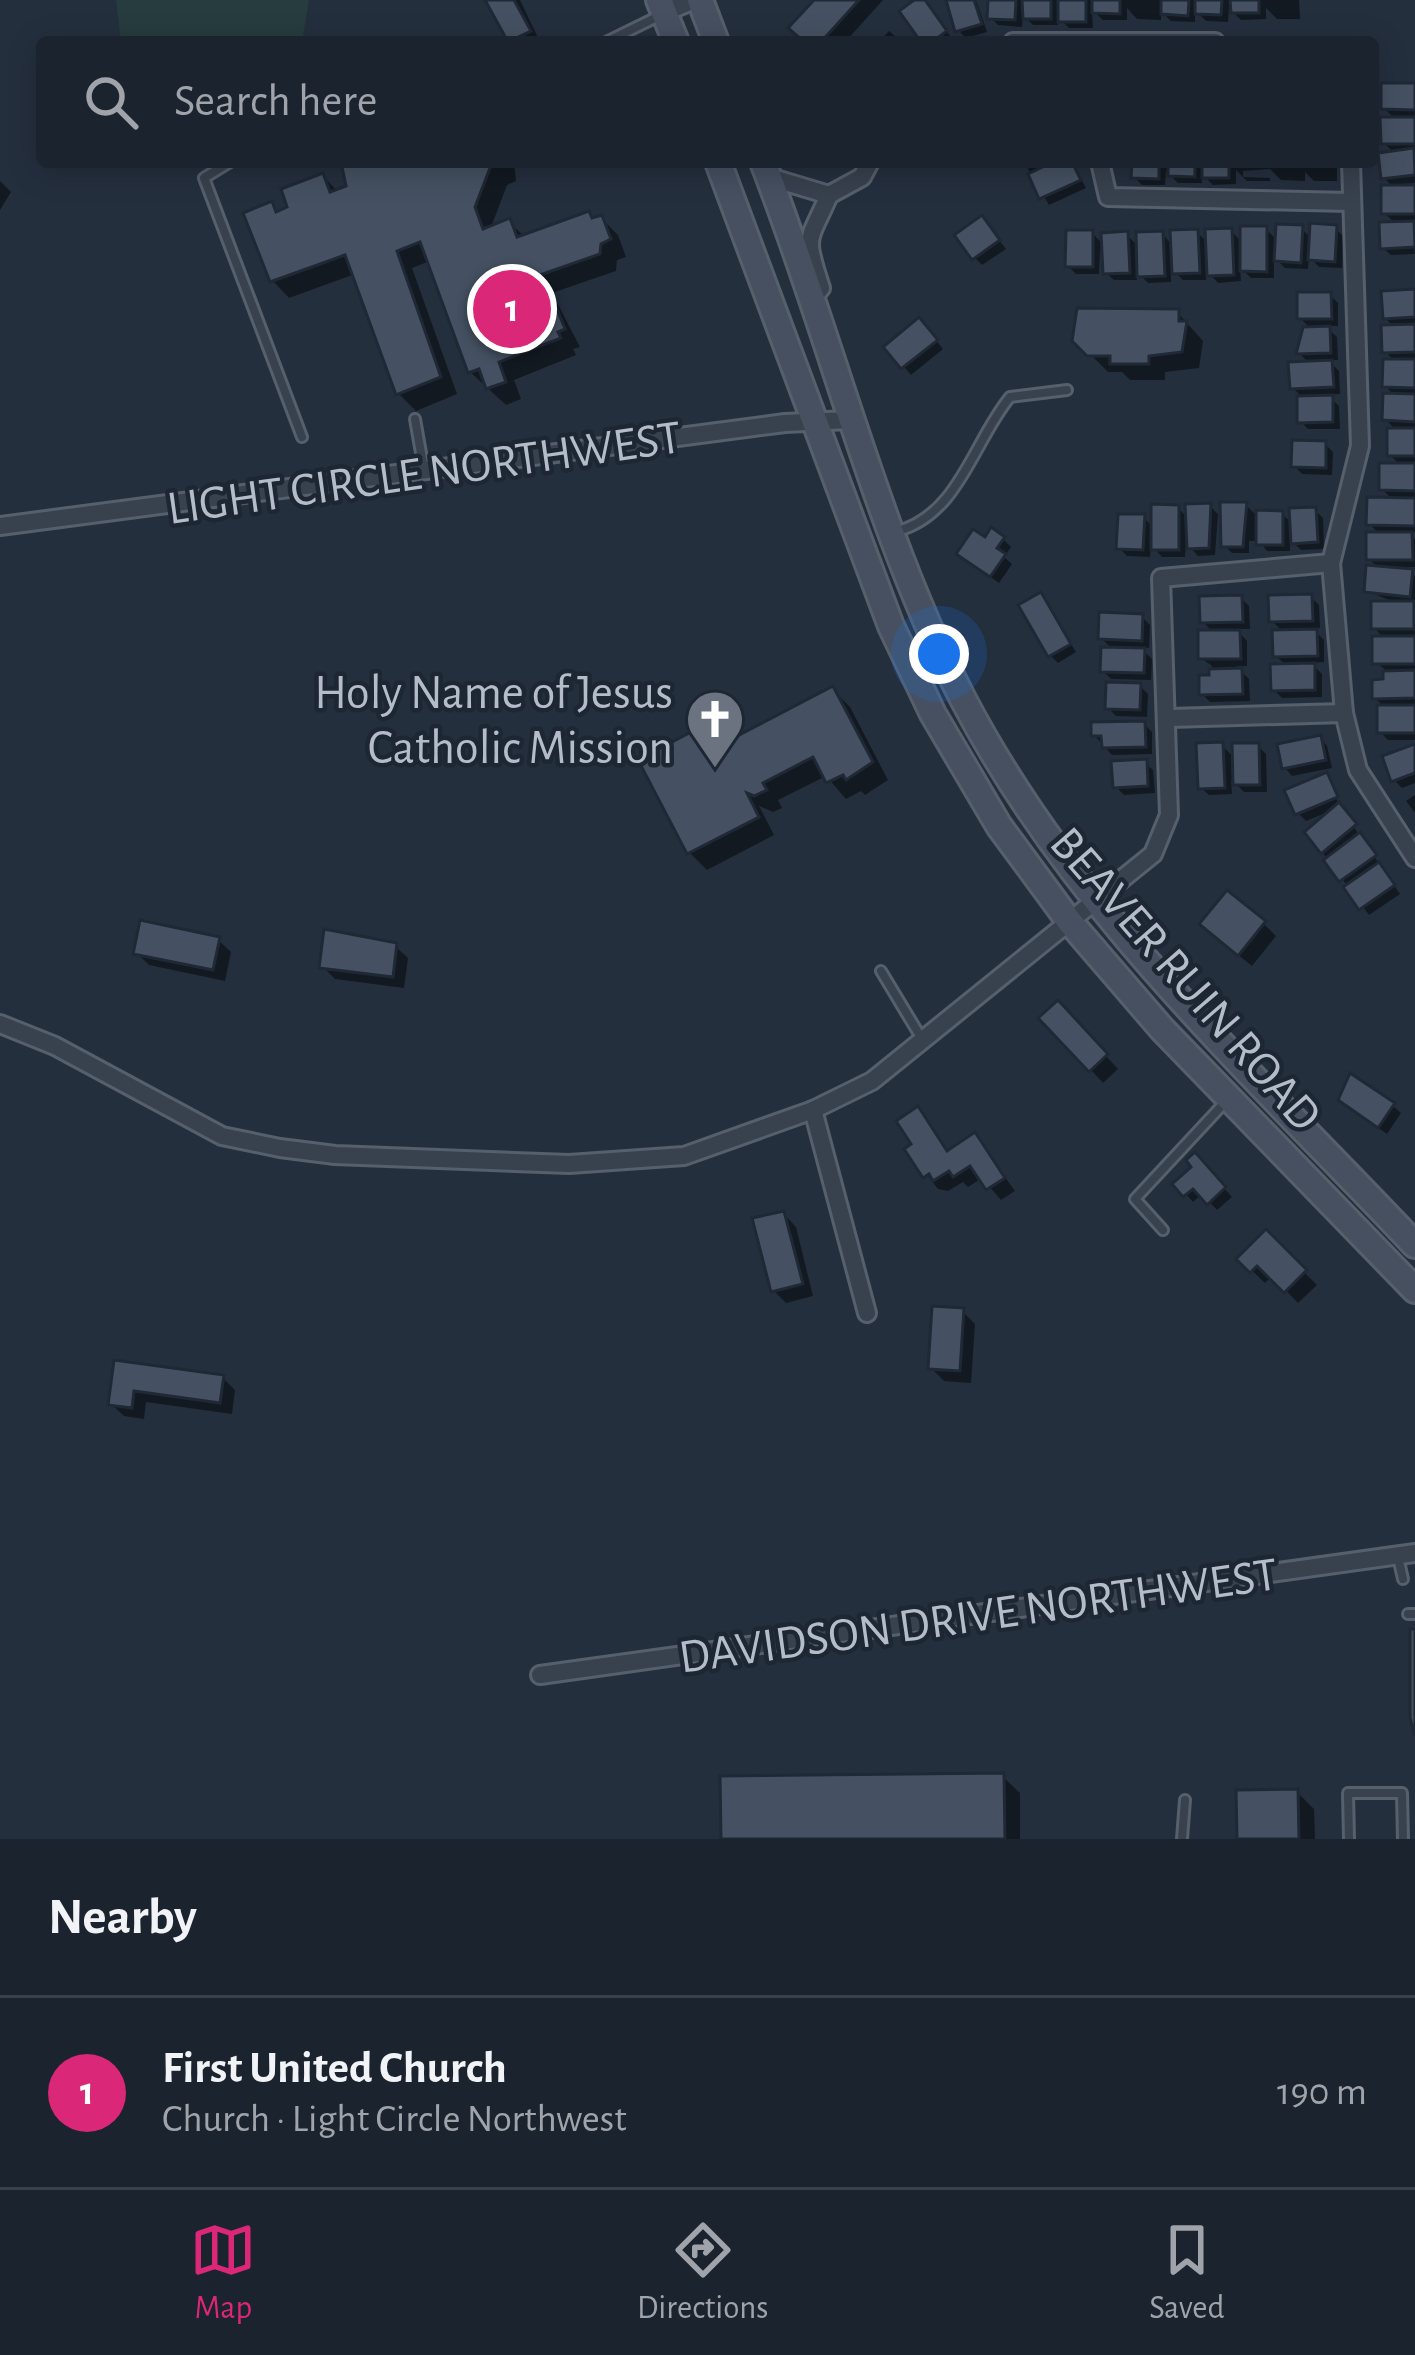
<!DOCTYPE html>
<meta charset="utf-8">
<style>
:root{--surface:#1b232e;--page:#282f3a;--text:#f1f3f6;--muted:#a0a4aa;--line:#39404a;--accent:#db2777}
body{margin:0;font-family:"Alegreya Sans",sans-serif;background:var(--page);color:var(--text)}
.you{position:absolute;left:939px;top:654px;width:42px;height:42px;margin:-30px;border:9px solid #fff;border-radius:50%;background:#1a73e8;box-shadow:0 0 0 18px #1a73e833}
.badge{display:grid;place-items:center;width:78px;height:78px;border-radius:50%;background:var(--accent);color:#fff;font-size:39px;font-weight:700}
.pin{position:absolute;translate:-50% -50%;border:6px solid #fff;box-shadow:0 3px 12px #0006}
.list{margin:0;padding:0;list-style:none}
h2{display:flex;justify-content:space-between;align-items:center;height:156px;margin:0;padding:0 48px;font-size:51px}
h2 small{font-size:39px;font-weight:400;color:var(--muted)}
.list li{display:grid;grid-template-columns:78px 1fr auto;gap:36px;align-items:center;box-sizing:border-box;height:192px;padding:0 48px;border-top:3px solid var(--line)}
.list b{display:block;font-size:45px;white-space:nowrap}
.list p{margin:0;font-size:39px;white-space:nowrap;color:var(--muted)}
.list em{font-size:39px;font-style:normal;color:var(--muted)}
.icon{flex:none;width:66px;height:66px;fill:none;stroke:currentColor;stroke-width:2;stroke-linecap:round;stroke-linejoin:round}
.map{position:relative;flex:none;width:1415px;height:1839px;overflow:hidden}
.search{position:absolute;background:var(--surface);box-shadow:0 6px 30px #0003;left:36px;right:36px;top:36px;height:132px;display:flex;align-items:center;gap:30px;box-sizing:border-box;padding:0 42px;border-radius:12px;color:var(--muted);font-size:45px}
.sheet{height:348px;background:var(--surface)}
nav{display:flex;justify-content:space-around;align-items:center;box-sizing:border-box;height:168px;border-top:3px solid var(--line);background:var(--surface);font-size:33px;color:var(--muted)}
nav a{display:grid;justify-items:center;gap:6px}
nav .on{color:var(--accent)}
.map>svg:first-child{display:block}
.green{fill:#263c3f}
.shadow{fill:#0007;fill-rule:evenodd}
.building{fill:#455162;stroke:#1f2835;stroke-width:3;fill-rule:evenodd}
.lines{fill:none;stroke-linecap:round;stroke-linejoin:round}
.service-casing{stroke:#565f6c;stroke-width:14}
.minor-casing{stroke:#565f6c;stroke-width:22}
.secondary-casing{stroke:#565f6c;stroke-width:30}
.service{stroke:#38414e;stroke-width:8}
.minor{stroke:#38414e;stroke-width:16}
.secondary{stroke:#465061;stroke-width:24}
.labels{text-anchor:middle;stroke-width:9;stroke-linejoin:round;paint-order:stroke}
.street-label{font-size:48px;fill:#b4bcc9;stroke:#1d2633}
.poi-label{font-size:48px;fill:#b4bcc9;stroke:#1d2633;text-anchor:end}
</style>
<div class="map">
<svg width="1415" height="1839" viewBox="0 0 1415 1839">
<rect width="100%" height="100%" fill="#242f3e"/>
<polygon class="green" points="116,0 309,0 302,42 121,42"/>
<g class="shadow">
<polygon points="488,0 520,0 540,42 511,41"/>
<polygon points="818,0 883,0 845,42 807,42"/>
<polygon points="919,0 928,6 953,40 925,42"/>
<polygon points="951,0 976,0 987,32 966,38 958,30"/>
<polygon points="991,0 1299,0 1300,19 1277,19 1266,8 1266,19 1241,20 1229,8 1228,22 1206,21 1195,10 1195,22 1171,21 1161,11 1161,20 1137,19 1127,8 1127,20 1103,20 1092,10 1093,28 1069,28 1058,17 1058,25 1033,25 1023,15 1022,27 998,25 990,17"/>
<polygon points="889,31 902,42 879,42"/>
<polygon points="1415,86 1415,183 1402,184 1415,188 1415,221 1410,221 1415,254 1391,255 1383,248 1396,224 1384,213 1394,188 1384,178 1394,153 1384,143 1396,120 1384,108"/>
<path d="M341,162H514L516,181L507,185L490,230L509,222L525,237L601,218L618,235L626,257L617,260L616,271L552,293L580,347L573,349L576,355L514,380L521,399L506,405L470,372L430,261L412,268L457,394L416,411L398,393L355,274L289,298L272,280L271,205L280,214L323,176L338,192L349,187ZM536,299L540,312L516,321L512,309Z"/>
<polygon points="1024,162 1072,162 1086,188 1049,205"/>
<polygon points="1135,162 1337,162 1337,181 1314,181 1305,172 1305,181 1281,180 1270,169 1243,171 1243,177 1236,170 1236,184 1213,185 1202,174 1202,183 1178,183 1166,171 1165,185 1142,185 1134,177"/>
<polygon points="1243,177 1270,178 1270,181 1247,181"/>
<polygon points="0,181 11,192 0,210"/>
<polygon points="989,227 1006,249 982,265 975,258"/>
<polygon points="1301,228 1312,239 1335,228 1343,236 1342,268 1319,267 1309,256 1308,269 1285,268 1274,257 1274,278 1251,278 1240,267 1241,281 1218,283 1206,270 1206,280 1183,280 1171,268 1171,282 1148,283 1136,271 1137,280 1114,280 1106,273 1105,250 1100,250 1099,274 1076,274 1068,266 1092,233 1105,246 1127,235 1139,247 1162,234 1174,246 1197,232 1209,244 1231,231 1243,243 1266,229 1278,241"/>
<polygon points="1415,292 1415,532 1408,532 1415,539 1415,567 1406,567 1415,576 1415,740 1388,740 1380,732 1385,708 1375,698 1386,682 1386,670 1375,662 1385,639 1374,628 1389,600 1367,591 1379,569 1369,559 1381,535 1369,524 1394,501 1382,489 1401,466 1390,455 1397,431 1385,419 1396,397 1385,386 1395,362 1385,351 1395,328 1385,318"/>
<polygon points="1330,295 1338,303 1338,326 1325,326 1337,337 1338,360 1328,360 1339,371 1340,394 1328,395 1339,406 1340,429 1308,429 1300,421 1300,395 1293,388 1310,364 1299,353 1312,330 1300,318"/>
<polygon points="1177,312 1203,341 1199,368 1165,372 1165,380 1130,380 1122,372 1108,372 1076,340"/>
<polygon points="927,329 943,349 911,375 887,347"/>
<polygon points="1325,444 1333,452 1332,475 1302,474 1294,466"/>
<polygon points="1246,505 1259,518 1282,514 1293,524 1315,510 1323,518 1324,549 1301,550 1290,539 1290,551 1267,551 1259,541 1249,541 1249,553 1232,553 1224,545"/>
<polygon points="1210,506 1218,514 1215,555 1198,556 1186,543 1185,557 1162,557 1151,545 1150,557 1127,556 1119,548 1143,517 1154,528 1178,508 1188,518"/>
<polygon points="1003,539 1011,547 1004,557 1012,564 999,583 968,561 986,541"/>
<polygon points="1040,596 1076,652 1058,663 1050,655"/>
<polygon points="1311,597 1319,605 1320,628 1312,628 1324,640 1324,662 1311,663 1322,674 1322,697 1282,698 1274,690 1287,666 1276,656 1284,633 1272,621"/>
<polygon points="1241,598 1249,606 1250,629 1236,629 1247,641 1247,666 1236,666 1249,679 1250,701 1210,702 1202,694 1212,666 1201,658 1214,633 1203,622"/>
<polygon points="1142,617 1150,625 1149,648 1140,648 1152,659 1151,680 1111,679 1103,671 1113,650 1101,638"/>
<polygon points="1140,686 1148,694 1147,717 1116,716 1108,708"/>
<polygon points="833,690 850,707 888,780 865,795 861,791 846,799 826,776 778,800 782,808 773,812 759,806 774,835 707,870 690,853 642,761 708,727 726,745"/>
<polygon points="1144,724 1152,732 1152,754 1112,755 1094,735"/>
<polygon points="1320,738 1327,746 1332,768 1292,776 1285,768"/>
<polygon points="1222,745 1235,759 1258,746 1266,754 1267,792 1244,792 1231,779 1232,794 1209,795 1201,788"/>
<polygon points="1415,747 1415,783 1402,788 1394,780"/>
<polygon points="1145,763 1153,770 1155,793 1124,795 1116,787"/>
<polygon points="1326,776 1340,807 1400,894 1369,915 1308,833 1333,810 1306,821 1298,813"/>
<polygon points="1415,795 1415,813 1406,801"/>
<polygon points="1264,924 1276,936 1252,966 1216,937"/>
<polygon points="218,940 231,952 225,981 149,965 137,953"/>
<polygon points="395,946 408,958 404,988 335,979 323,967"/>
<polygon points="1058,1004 1118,1069 1103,1083 1043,1018"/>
<polygon points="1393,1106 1401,1113 1387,1134 1349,1107"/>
<polygon points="917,1110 949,1152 975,1136 1015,1191 1001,1200 982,1178 968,1187 963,1182 948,1191 938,1189 908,1150 915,1145"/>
<polygon points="1195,1156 1232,1197 1217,1210 1202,1194 1193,1202 1177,1184 1196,1168"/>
<polygon points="784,1214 796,1227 813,1296 786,1303 773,1290"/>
<polygon points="1266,1234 1317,1285 1298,1303 1272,1276 1265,1283 1240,1259"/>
<polygon points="962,1311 975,1324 971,1383 944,1381 931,1368"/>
<polygon points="117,1363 223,1378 235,1390 232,1414 146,1402 144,1419 124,1416 111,1404"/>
<polygon points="1002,1776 1020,1793 1020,1839 724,1839"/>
<polygon points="1297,1792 1314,1809 1315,1839 1240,1839"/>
</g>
<g class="building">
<polygon points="485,0 514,0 531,31 508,42"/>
<polygon points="814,0 859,0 821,42 804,42 788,28"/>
<polygon points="914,0 925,0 947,31 932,42 921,42 899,11"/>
<polygon points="946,0 974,0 982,24 955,32"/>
<polygon points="988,0 1016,0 1015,20 987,19"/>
<polygon points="1022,0 1051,0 1051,19 1023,19"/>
<rect x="1058" y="0" width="28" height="22"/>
<polygon points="1092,0 1120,0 1120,14 1092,13"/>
<polygon points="1161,0 1189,0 1188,16 1161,14"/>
<polygon points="1195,0 1222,0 1221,15 1195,14"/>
<polygon points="1230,0 1259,0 1259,13 1231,13"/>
<polygon points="1381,83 1415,83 1415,110 1381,109"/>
<polygon points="1380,117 1415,117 1415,144 1381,144"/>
<polygon points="1414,148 1415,175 1381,179 1378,153"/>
<path d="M341,162H500L490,168L475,207L483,229L510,218L517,237L589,211L592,218L602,215L611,239L601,244L600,254L537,276L548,308L557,309L565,329L558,332L561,338L499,362L506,382L486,389L479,369L468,373L420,242L397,251L441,377L396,395L345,255L270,282L243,213L272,201L276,212L287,207L281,189L323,173L330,192L346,186ZM526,280L537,310L499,324L492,303L500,300L497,292Z"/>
<polygon points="1053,162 1072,162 1081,180 1039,199 1028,174"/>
<polygon points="1132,162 1159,162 1159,179 1131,178"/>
<polygon points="1168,162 1195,162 1195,177 1168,176"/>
<rect x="1202" y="162" width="27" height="16"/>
<rect x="1381" y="185" width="34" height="29"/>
<polygon points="982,215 1000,240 972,260 954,235"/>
<polygon points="1414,221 1415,247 1380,249 1379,222"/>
<polygon points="1310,223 1337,225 1335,262 1308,260"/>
<polygon points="1276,224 1303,225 1301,263 1274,261"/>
<polygon points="1240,226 1267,226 1267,272 1240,271"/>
<polygon points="1232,228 1234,275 1207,276 1205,229"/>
<polygon points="1198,229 1200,273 1172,274 1170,230"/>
<polygon points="1066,230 1093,230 1093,267 1065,267"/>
<polygon points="1128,231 1130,273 1103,274 1101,233"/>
<polygon points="1163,231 1165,276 1137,277 1136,232"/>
<polygon points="1415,289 1415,317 1383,319 1381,291"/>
<polygon points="1297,292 1331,292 1332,319 1297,319"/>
<polygon points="1077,308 1179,309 1179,321 1187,321 1182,352 1149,356 1149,364 1110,364 1110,356 1087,356 1072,341"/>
<polygon points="919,317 938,340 901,369 883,347"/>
<polygon points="1415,324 1415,352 1382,353 1381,325"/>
<polygon points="1330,326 1331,353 1296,354 1303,327"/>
<polygon points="1383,359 1415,359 1415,388 1382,387"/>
<polygon points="1332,360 1334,387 1290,389 1288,362"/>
<polygon points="1383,393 1415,394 1415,422 1382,420"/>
<polygon points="1333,395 1333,422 1297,423 1297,396"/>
<rect x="1387" y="428" width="28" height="28"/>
<polygon points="1292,440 1326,441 1326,468 1291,467"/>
<polygon points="1379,463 1415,463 1415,491 1379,490"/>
<polygon points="1367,497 1415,498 1415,526 1366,525"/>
<polygon points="1220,502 1247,502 1243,547 1221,547"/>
<polygon points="1211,503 1209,548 1187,549 1185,504"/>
<polygon points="1151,504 1179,505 1179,550 1151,550"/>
<polygon points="1316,507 1318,542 1291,544 1289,508"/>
<polygon points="1256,510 1283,511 1283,545 1256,545"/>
<polygon points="1118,514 1145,514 1143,550 1116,549"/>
<polygon points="991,527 1005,537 997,548 1006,554 990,577 956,554 973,529 985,537"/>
<polygon points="1366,532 1412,532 1413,560 1366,560"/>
<polygon points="1366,565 1413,569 1410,597 1364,592"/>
<polygon points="1041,592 1071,644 1048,657 1018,605"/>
<polygon points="1312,594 1313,621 1269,622 1268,595"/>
<polygon points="1242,595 1243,622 1200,623 1199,596"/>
<rect x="1371" y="601" width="43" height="28"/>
<polygon points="1099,612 1143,614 1142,641 1098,639"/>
<polygon points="1317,629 1318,656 1273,657 1272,630"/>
<polygon points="1198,630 1240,630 1241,659 1198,659"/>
<rect x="1372" y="636" width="43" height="28"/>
<polygon points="1101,647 1145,648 1144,673 1100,672"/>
<polygon points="1315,663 1315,690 1271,691 1270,664"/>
<polygon points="1242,668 1243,694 1199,695 1199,675 1209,675 1209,669"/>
<polygon points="1415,670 1415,698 1372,699 1372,680 1383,679 1383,671"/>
<polygon points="1106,682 1141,683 1140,710 1105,709"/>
<polygon points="833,686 873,762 846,780 843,775 826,783 813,757 763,783 767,790 754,796 747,793 759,817 687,854 638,760 708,723 720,745"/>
<rect x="1377" y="705" width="38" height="28"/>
<polygon points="1145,721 1146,747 1102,748 1101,736 1091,736 1091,722"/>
<polygon points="1321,735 1326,760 1282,769 1277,744"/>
<polygon points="1223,742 1225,788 1198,789 1196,743"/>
<polygon points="1232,743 1259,743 1260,785 1233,785"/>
<polygon points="1415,744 1415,773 1391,782 1382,756"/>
<polygon points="1147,759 1148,786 1113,788 1111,761"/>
<polygon points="1327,772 1338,797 1295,815 1284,790"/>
<polygon points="1339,802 1357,824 1321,854 1304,832"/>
<polygon points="1360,832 1377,855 1339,882 1323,860"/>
<polygon points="1379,862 1395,885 1359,910 1343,887"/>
<polygon points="1227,890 1266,921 1238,956 1199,924"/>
<polygon points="140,920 220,937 213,970 133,954"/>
<polygon points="324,929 397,943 393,977 319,968"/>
<polygon points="1058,1000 1108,1054 1089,1072 1038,1018"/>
<polygon points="1350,1073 1395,1103 1378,1128 1338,1100"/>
<polygon points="918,1106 947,1151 975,1132 1005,1178 986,1190 970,1166 953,1177 949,1171 933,1181 929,1174 923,1178 904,1149 911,1144 896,1121"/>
<polygon points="1195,1152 1226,1187 1207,1205 1193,1189 1183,1197 1172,1184 1191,1167 1186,1160"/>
<polygon points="784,1211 803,1284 771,1292 752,1218"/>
<polygon points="1266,1229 1307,1270 1284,1293 1257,1266 1250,1273 1236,1259"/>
<polygon points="932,1306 964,1308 960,1371 928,1369"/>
<polygon points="114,1360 224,1375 220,1403 134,1391 132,1408 108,1405"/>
<polygon points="1410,1629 1415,1629 1415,1736 1410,1718"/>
<polygon points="1004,1773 1005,1839 721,1839 720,1776"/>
<polygon points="1298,1789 1299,1839 1237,1839 1236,1790"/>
</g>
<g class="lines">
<g class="service-casing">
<g id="service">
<polyline points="606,42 659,16"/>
<polyline points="230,162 204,178 302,437"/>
<polyline points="415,419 424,470"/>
<path d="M898,531C959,514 973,442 1010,397L1067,390"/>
<polyline points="881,971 922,1039"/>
<polyline points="1163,1230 1135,1199 1228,1099"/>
<polyline points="1398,1557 1403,1579"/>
<polyline points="1408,1614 1415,1614"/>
<polyline points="1182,1839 1185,1800"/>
<polyline points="1349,1839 1348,1793 1402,1793 1403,1839"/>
</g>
</g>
<g class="minor-casing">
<g id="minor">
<polyline points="665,12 694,0"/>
<polyline points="1013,42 1215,42"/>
<polyline points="1100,162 1108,197 1351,202"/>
<polyline points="769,177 829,195 862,177 870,162"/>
<path d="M810,302L821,288C803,233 808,244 829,195"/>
<polyline points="0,526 785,423 849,420"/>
<polyline points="1331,563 1344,713 1358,770 1415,858"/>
<polyline points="1170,718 1344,713"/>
<polyline points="0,1024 55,1046 222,1136 280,1148 335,1155 569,1164 684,1156 813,1110 872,1081 1153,854 1169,815 1161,578 1331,563 1360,446 1351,162"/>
<polyline points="813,1110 867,1313"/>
<polyline points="540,1675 1415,1553"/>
</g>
</g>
<g class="secondary-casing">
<g id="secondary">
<polyline points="659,0 676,42"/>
<polyline points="700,0 716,42"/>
<polyline points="718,162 891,626 933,714 999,826 1069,921 1162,1029 1415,1290"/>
<path d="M763,162C833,341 875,528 963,699C1074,912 1253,1073 1415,1245"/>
</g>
</g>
<use href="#service" class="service"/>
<use href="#minor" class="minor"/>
<use href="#secondary" class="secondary"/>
</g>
<defs>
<g id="church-pin" transform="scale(3)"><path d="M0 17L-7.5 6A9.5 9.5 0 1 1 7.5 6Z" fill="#6b7280" stroke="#1d2633"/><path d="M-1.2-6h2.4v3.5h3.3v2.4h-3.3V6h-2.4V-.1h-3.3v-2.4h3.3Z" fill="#fff"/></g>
</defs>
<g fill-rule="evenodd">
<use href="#church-pin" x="715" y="719"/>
</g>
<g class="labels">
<g class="street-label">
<text transform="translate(424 471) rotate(-8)" y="17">LIGHT CIRCLE NORTHWEST</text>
<text transform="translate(1187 978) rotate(49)" y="17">BEAVER RUIN ROAD</text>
<text transform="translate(978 1614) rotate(-8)" y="17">DAVIDSON DRIVE NORTHWEST</text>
</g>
<g class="poi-label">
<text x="673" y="708">Holy Name of Jesus<tspan x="673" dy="55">Catholic Mission</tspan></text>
</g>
</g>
</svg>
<div class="you"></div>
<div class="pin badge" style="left:512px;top:309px">1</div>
<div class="search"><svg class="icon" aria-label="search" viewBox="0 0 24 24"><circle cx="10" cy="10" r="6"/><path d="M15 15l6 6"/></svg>Search here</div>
</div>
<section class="sheet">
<h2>Nearby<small></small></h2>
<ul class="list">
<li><span class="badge">1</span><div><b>First United Church</b><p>Church · Light Circle Northwest</p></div><em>190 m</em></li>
</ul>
</section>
<nav>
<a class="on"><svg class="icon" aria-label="map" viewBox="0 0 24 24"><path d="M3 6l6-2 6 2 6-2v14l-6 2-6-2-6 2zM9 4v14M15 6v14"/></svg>Map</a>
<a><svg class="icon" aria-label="directions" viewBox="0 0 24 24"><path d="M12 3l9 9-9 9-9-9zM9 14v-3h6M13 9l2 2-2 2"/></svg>Directions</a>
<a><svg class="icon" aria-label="saved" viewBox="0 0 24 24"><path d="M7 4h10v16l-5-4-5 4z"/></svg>Saved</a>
</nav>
